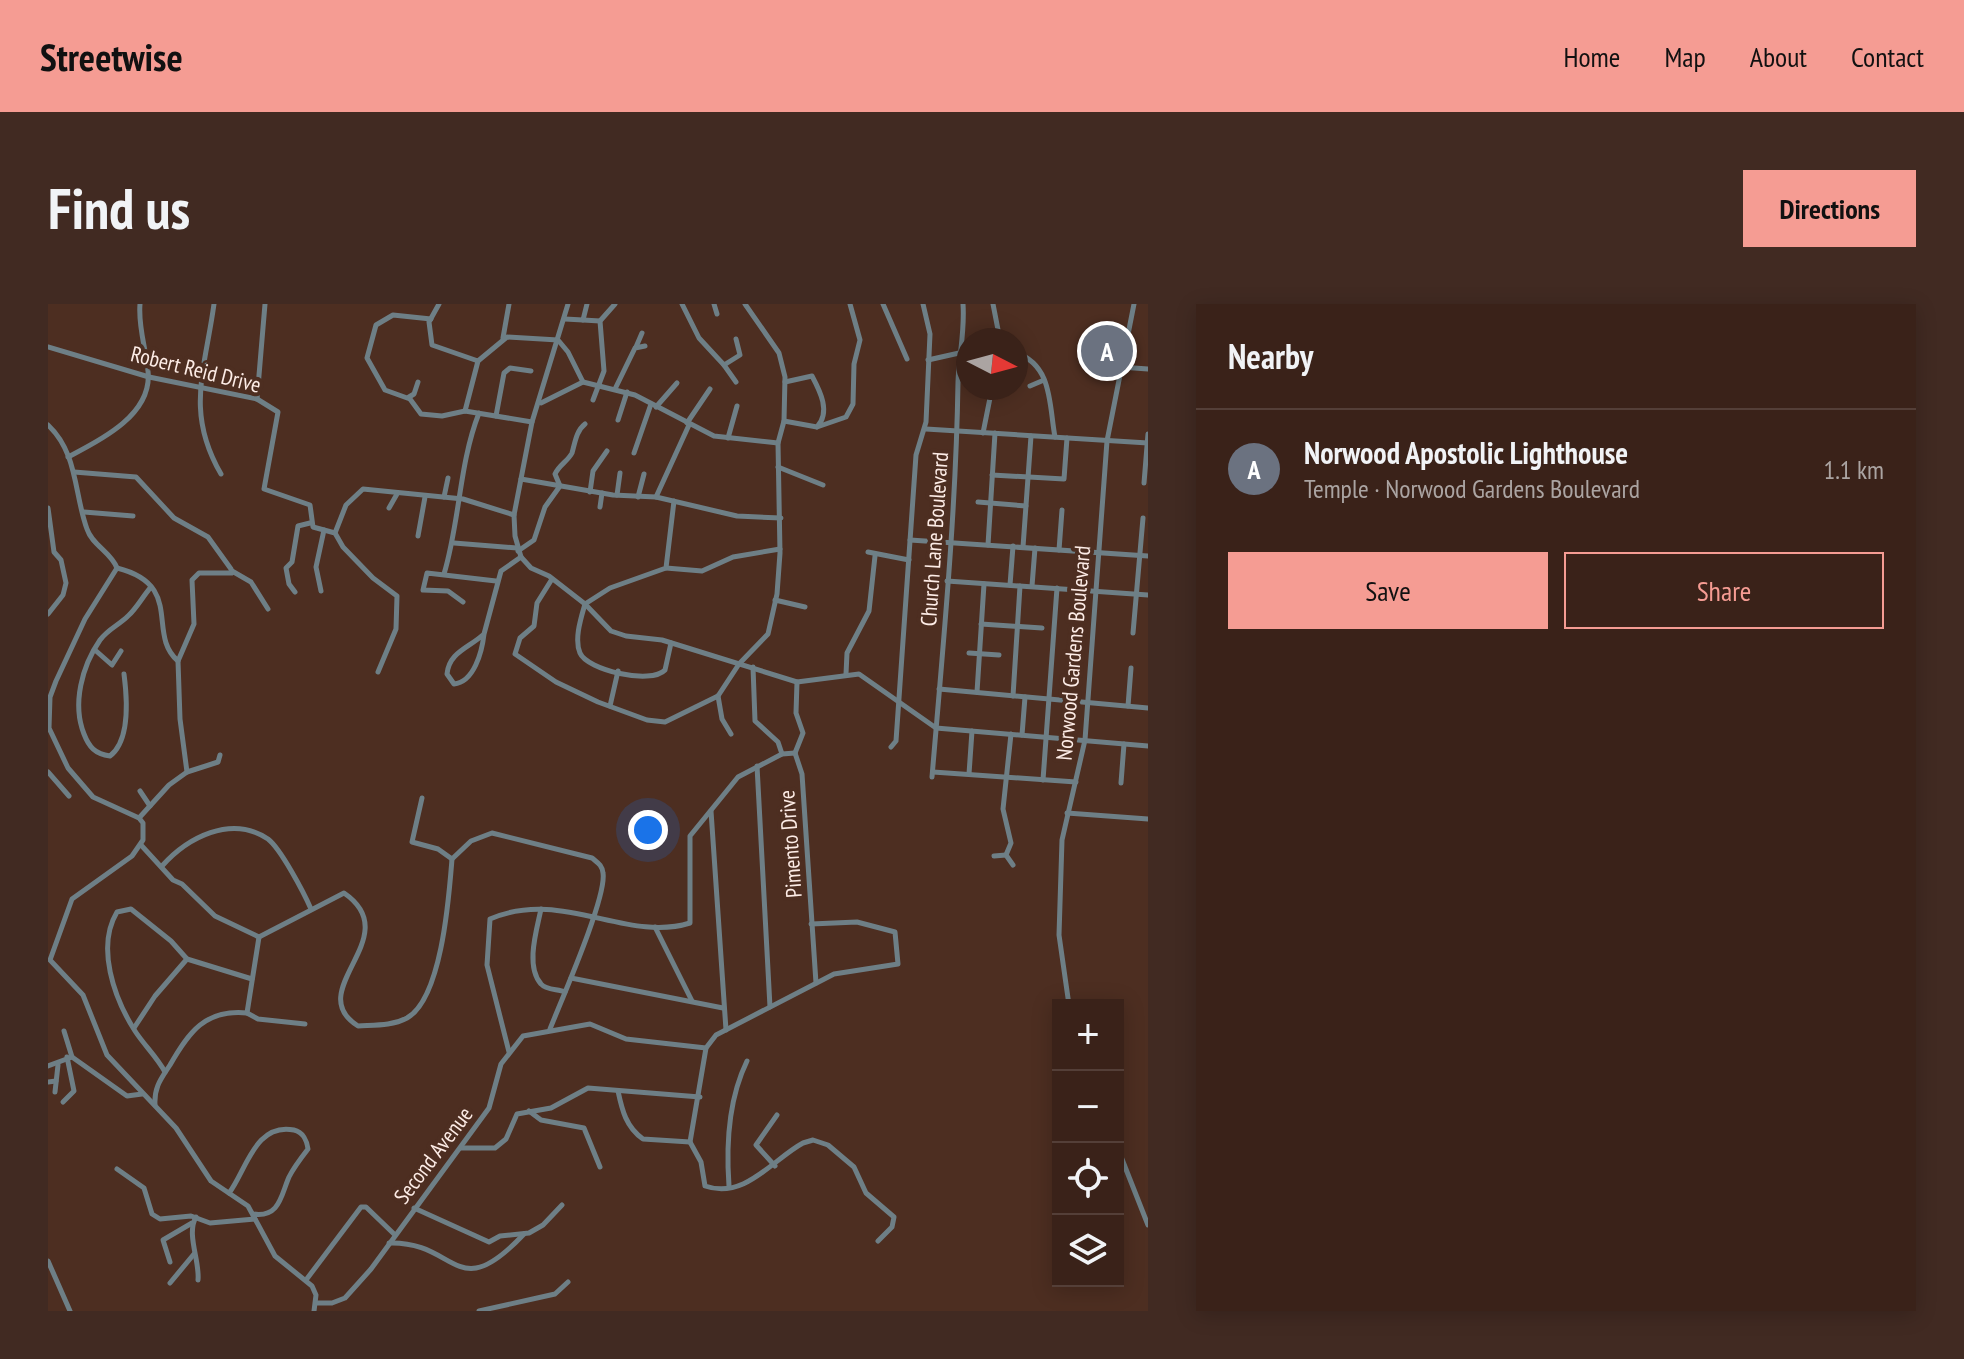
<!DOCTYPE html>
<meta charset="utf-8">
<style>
:root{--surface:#3a2219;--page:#412a22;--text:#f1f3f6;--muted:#aba4a2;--line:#543f38;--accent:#f59c93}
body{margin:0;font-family:"PT Sans Narrow",sans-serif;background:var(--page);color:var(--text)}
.controls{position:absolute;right:24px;bottom:24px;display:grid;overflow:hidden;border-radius:0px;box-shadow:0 4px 20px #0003}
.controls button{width:72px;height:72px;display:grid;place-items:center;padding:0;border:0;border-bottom:2px solid var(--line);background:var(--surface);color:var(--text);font:40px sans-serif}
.compass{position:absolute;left:908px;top:24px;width:72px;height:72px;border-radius:50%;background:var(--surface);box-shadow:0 4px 20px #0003;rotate:96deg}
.you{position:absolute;left:600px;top:526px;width:28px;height:28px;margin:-20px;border:6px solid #fff;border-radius:50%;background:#1a73e8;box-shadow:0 0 0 12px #1a73e833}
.badge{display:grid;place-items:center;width:52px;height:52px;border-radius:50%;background:var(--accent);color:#fff;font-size:26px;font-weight:700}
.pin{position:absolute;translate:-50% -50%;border:4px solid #fff;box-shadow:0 2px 8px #0006}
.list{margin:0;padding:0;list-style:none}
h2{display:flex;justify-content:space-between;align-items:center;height:104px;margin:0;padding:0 32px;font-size:34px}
h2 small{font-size:26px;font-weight:400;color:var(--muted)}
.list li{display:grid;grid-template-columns:52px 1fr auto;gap:24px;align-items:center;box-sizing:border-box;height:120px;padding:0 32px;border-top:2px solid var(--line)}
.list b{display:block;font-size:30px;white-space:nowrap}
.list p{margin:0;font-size:26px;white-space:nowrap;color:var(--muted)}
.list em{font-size:26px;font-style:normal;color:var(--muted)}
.actions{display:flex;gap:16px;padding:24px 32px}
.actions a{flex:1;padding:18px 0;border:2px solid var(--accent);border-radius:0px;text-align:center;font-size:28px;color:var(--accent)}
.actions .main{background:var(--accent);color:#111}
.icon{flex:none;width:44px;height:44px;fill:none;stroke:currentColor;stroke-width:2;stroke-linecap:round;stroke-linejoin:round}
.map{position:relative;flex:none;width:1100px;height:1007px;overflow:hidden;border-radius:0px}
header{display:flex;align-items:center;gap:48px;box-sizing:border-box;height:112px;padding:0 40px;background:var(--accent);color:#111}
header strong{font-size:38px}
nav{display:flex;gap:44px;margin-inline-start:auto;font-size:28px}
.intro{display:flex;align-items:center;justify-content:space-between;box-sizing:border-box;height:192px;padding:0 48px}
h1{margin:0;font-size:56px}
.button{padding:20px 36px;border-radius:0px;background:var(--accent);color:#111;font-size:28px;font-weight:700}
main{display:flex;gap:48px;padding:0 48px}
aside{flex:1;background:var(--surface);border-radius:0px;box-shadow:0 4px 20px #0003}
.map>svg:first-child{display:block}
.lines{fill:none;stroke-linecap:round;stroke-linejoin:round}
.minor{stroke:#6e7f86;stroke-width:5}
.labels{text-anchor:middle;stroke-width:8;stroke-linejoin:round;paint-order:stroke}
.street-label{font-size:22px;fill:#fdece6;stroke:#4d2e21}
</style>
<header>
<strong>Streetwise</strong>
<nav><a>Home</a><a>Map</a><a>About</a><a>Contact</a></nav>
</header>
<div class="intro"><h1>Find us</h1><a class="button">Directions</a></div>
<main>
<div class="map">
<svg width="1100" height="1007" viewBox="0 0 1100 1007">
<rect width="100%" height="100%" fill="#4d2e21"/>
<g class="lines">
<g class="minor">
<path d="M166,0C157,66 137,108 173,170"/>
<polyline points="391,0 381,18 384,41 430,57"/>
<polyline points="520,0 484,118 466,211 467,232 473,253 483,264 501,272 537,300 563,327 578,332 614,336 749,378 811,370 888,424 1100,442"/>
<polyline points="634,0 651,34 676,61 692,51 688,35"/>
<polyline points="666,0 669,10"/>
<polyline points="835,0 859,55"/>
<polyline points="945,0 952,36"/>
<polyline points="383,15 345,11 328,21 319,54 337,86 362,95 373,110 394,112 417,107 484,118"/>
<polyline points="517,15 535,16 539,0"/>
<polyline points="535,16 552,17"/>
<polyline points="455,34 461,0"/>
<polyline points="0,43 101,73 209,95 230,108 216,185 262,201 265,223 287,229 295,243 325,274 349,292 348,325 330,368"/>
<polyline points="588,43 594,29"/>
<path d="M968,49C1005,61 1001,102 1007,133"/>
<polyline points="880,56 920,47"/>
<polyline points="676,61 688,78"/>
<polyline points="1072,63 1100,65"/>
<polyline points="982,82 996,76"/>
<polyline points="567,85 587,44 597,42"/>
<polyline points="361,93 366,90 370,78"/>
<polyline points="209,95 217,0"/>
<polyline points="545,96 556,67 552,17 567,0"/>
<polyline points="493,99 535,78 587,91 666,132 730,139"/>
<polyline points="608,103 629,79"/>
<polyline points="417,107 430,57 459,33 510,36 520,48 535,78"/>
<polyline points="448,112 456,69 462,64 483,67"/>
<polyline points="570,116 579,88"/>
<path d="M736,117L769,123C783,108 772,87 764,72L737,78"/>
<polyline points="639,119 662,85"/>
<path d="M0,121C30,149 26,190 39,225C44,241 63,248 69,264L37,315L8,377L2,393L1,424L20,464L45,493L91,514L95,519V536L84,552L24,595L2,656L35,691L59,751L128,824L163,877L200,902L227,952L264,982L268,991L266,1007"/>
<polyline points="769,123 798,113 805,100 806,60 812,36 802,0"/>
<polyline points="878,125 1100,139"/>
<polyline points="935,129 944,84"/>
<polyline points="680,134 689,102"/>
<polyline points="586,149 603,100"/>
<path d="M20,153C51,137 105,111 100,67C98,44 90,24 92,0"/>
<polyline points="730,163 775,181"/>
<polyline points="26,168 88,173 126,214 160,233 183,265 184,269 151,269 144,276 146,320 130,357"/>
<polyline points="944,171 1016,175 1019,134"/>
<polyline points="473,175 565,191 608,193 689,212 733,214"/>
<polyline points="1096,179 1100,130"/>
<polyline points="542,188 545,167 559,147"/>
<polyline points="569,191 572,169"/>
<polyline points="396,193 400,174"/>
<polyline points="590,193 596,170"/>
<polyline points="608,193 641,121"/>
<polyline points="930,198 978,202"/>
<polyline points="552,203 554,189"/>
<polyline points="0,204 6,248 13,256 18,279 15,291 0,310"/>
<polyline points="341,204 349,190"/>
<polyline points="36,208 85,212"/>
<polyline points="287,229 298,201 315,185 415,195 466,211"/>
<polyline points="370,232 377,193"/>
<polyline points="862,236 1100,252"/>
<polyline points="406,239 469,244"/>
<polyline points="940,241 947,129"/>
<polyline points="975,243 983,132"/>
<polyline points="1011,246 1014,206"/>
<path d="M470,247L486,236L497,203L512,182L507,170C511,161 520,157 524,149C527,139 528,127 537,120"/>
<polyline points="820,248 861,256"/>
<path d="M69,264C137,281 98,330 130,357L132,415L139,468L121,481L91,514"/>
<polyline points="618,264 654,267 685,253 732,245"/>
<polyline points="184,267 203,278 220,305"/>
<path d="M396,270C412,217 411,160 431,109"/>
<polyline points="504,275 489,299 486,322 472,334 467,350 508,378 550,398 599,416 617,418 670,392 691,360 720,330 729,290 732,249 730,139 736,117 737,73 731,49 697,0"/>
<polyline points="899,277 1100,291"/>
<polyline points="962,281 965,242"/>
<polyline points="984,282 987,244"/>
<polyline points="273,287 268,263 276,226"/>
<polyline points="247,288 241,280 238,264 244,258 250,222 262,219"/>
<polyline points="727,296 757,303"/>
<polyline points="415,298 400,287 375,286 379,269 448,277"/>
<polyline points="933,320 994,324"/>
<polyline points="1085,329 1095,214"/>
<path d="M436,330C434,348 426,378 406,380L399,370C401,348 421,344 436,330L453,267L473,253"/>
<path d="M623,339L617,366C603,381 539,366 532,349C526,335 533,314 537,300L562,284L618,264L626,197"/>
<polyline points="47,346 64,361 73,347"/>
<polyline points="921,349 951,351"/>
<polyline points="705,363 707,417 730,438 734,450"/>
<path d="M76,370C79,393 83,436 62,452C47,450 41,443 36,430C24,400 34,362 52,336C60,325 71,321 80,312C89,304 95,292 103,283"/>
<polyline points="798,370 799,349 821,307 827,252"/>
<polyline points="891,385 1100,404"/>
<polyline points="929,388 936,280"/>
<polyline points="670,392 674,415 683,430"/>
<polyline points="965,392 972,282"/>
<polyline points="562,402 570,367"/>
<polyline points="1080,402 1083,364"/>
<polyline points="963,430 955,505 963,539 958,551 965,561"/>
<polyline points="974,431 977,393"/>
<polyline points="843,443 848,437 868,151 878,118 882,30 875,0"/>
<polyline points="747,449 754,470 768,679"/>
<polyline points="747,449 755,429 748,409 749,378"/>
<polyline points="709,462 722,703"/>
<polyline points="0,468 21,492"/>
<polyline points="139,468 170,458 172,451"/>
<polyline points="885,468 1028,478"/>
<polyline points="921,470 924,427"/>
<path d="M884,473C895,342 908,210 910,78C911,51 917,27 915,0"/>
<polyline points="995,476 1009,284"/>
<polyline points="1073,479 1076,440"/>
<polyline points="92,487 102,502"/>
<path d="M374,494L364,538L390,545L404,555L423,537L444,529L544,554C550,559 554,561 555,569C559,593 513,697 502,725"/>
<polyline points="663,507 678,726"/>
<polyline points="1019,509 1100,515"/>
<polyline points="93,541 125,576 134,580 167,612 211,633"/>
<polyline points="946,552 958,551"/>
<path d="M114,562C139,534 183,510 220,535C233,545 256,589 263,605"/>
<path d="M493,605C489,625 477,662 493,680C498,686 510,685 517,688"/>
<polyline points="607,623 644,697"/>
<path d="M211,633L296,589C360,633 253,686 310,722C328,721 344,722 359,714C394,694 401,592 404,555"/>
<polyline points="523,674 675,704"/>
<polyline points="1021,701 1011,631 1014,536 1037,436 1059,137 1086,0"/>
<polyline points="199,709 210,715 257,720"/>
<polyline points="86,724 107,692 139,655"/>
<polyline points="16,727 24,753"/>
<path d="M461,748L439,661L442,615C514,584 578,639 642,619V532L690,473L734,450L747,449"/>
<polyline points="0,762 24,753 79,792 94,790"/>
<path d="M117,768C109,753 96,741 87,727C66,694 48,643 69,608L83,605L123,637L139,655L204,675"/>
<polyline points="0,778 8,777"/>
<path d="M570,787C574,806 578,823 595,835L642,838L658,744L668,731L786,670L850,660L847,628L809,618L763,620"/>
<polyline points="7,788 10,761"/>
<polyline points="15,798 26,787 19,753"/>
<path d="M107,801C106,783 113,775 122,761C141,728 157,705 199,709L211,633"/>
<polyline points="481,807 493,816 536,824 552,863"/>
<path d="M642,838L653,858L657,882C697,896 725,855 755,839L765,836L780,841L806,863L818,889L846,913L844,923L830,937"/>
<polyline points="413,844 447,844 458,835 469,810 503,804 540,784 652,793"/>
<polyline points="1070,845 1100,921"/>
<polyline points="727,862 708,841 729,811"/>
<polyline points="69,865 96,884 104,910 112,915 143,912 162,919 207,915"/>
<path d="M681,882C678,841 681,794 699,757"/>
<path d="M181,889C198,867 207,818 246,826C255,828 259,837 260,845C253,854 246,863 241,873C233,891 232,914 205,910"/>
<polyline points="366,904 441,938 452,932 481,929 495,921 514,901"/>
<path d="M148,913C138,930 152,957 150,976"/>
<path d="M341,939C410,937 407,1003 476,930"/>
<polyline points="0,957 22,1007"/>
<polyline points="122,958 115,936 144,919"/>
<polyline points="258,976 313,903 318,903 346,930"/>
<polyline points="122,979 146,950"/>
<polyline points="269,999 284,999 297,994 323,965 441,804 453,760 475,732 542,720 578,735 658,744"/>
<polyline points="431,1007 507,990 520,978"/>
</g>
</g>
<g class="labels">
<g class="street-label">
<text transform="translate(148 65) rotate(14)" y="8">Robert Reid Drive</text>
<text transform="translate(886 235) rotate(-86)" y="8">Church Lane Boulevard</text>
<text transform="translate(1025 349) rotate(-85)" y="8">Norwood Gardens Boulevard</text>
<text transform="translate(742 540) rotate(-94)" y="8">Pimento Drive</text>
<text transform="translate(385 851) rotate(-53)" y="8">Second Avenue</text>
</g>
</g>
</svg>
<div class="controls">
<button>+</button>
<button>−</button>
<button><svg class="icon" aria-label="locate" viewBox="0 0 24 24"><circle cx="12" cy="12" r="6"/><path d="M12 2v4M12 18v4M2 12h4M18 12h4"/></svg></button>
<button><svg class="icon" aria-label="layers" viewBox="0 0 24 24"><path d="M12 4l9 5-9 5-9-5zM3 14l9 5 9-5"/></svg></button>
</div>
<svg class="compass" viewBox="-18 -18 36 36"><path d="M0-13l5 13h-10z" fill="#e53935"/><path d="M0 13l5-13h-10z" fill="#aba4a2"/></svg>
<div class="you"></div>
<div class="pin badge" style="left:1059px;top:47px;background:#6b7280">A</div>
</div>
<aside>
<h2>Nearby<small></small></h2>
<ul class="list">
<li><span class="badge" style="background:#6b7280">A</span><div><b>Norwood Apostolic Lighthouse</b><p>Temple · Norwood Gardens Boulevard</p></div><em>1.1 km</em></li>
</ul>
<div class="actions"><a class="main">Save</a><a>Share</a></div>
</aside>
</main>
